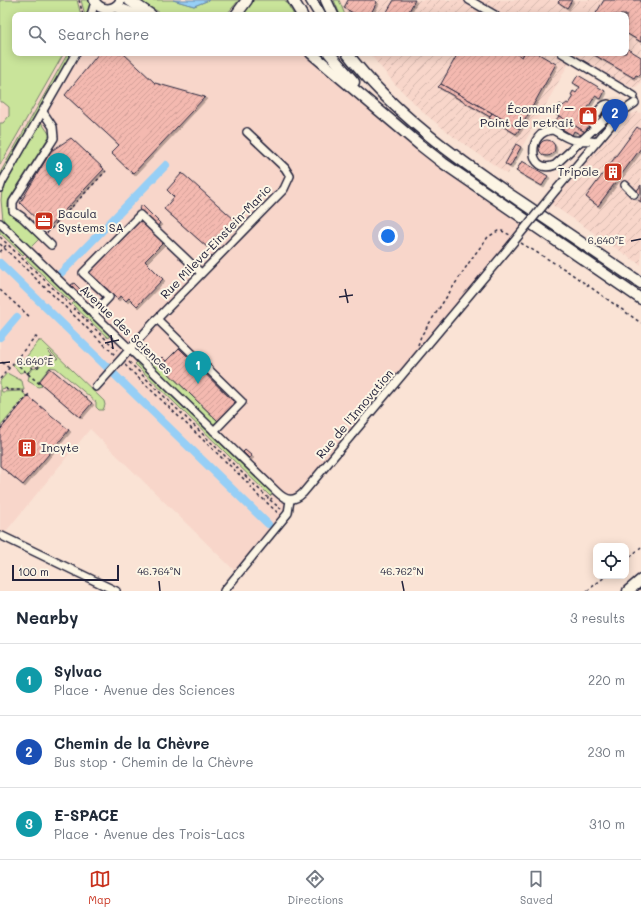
<!DOCTYPE html>
<meta charset="utf-8">
<style>
:root{--surface:#fff;--page:#f2f2f3;--text:#1f2937;--muted:#747a83;--line:#e0e1e3;--accent:#c8321e}
body{margin:0;font-family:Mali,sans-serif;background:var(--page);color:var(--text)}
.controls{position:absolute;right:12px;bottom:12px;display:grid;overflow:hidden;border-radius:8px;box-shadow:0 2px 10px #0003}
.controls button{width:36px;height:36px;display:grid;place-items:center;padding:0;border:0;border-bottom:1px solid var(--line);background:var(--surface);color:var(--text);font:20px sans-serif}
.scale{position:absolute;left:12px;bottom:10px;width:107px;box-sizing:border-box;padding-left:4px;border:2px solid #22223b;border-top:0;font-size:11px;line-height:14px;white-space:nowrap;color:#22223b;-webkit-text-stroke:3px #fcf5e5;paint-order:stroke}
.you{position:absolute;left:388px;top:236px;width:14px;height:14px;margin:-10px;border:3px solid #fff;border-radius:50%;background:#1a73e8;box-shadow:0 0 0 6px #1a73e833}
.badge{display:grid;place-items:center;width:26px;height:26px;border-radius:50%;background:var(--accent);color:#fff;font-size:13px;font-weight:700}
.pin{position:absolute;translate:-50% -33px;filter:drop-shadow(0 1px 2px #0008)}
.pin::after{content:'';position:absolute;top:21px;width:14px;height:12px;background:inherit;clip-path:polygon(0 0,100% 0,50% 100%)}
.list{margin:0;padding:0;list-style:none}
h2{display:flex;justify-content:space-between;align-items:center;height:52px;margin:0;padding:0 16px;font-size:17px}
h2 small{font-size:13px;font-weight:400;color:var(--muted)}
.list li{display:grid;grid-template-columns:26px 1fr auto;gap:12px;align-items:center;box-sizing:border-box;height:72px;padding:0 16px;border-top:1px solid var(--line)}
.list b{display:block;font-size:15px;white-space:nowrap}
.list p{margin:0;font-size:13px;white-space:nowrap;color:var(--muted)}
.list em{font-size:13px;font-style:normal;color:var(--muted)}
.icon{flex:none;width:22px;height:22px;fill:none;stroke:currentColor;stroke-width:2;stroke-linecap:round;stroke-linejoin:round}
.map{position:relative;flex:none;width:641px;height:591px;overflow:hidden}
.search{position:absolute;background:var(--surface);box-shadow:0 2px 10px #0003;left:12px;right:12px;top:12px;height:44px;display:flex;align-items:center;gap:10px;box-sizing:border-box;padding:0 14px;border-radius:8px;color:var(--muted);font-size:15px}
.sheet{height:268px;background:var(--surface)}
nav{display:flex;justify-content:space-around;align-items:center;box-sizing:border-box;height:56px;border-top:1px solid var(--line);background:var(--surface);font-size:11px;color:var(--muted)}
nav a{display:grid;justify-items:center;gap:2px}
nav .on{color:var(--accent)}
.map>svg:first-child{display:block}
.built{fill:#f8d6ca}
.industrial{fill:url(#industrial-furrows)}
.green{fill:#c9e49a;stroke:#76836a}
.water{fill:#96cff6;stroke:#688aab}
.lines{fill:none;stroke-linecap:round;stroke-linejoin:round}
.canal{stroke:#96cff6;stroke-width:8}
.building{fill:url(#building-hatch);stroke:#22223b;filter:url(#shadow)}
.minor-tunnel{stroke:#cfbcb6;stroke-width:7;stroke-dasharray:7 3.5;stroke-linecap:butt}
.minor-casing{stroke:#22223b;stroke-width:10}
.major-casing{stroke:#22223b;stroke-width:12}
.highway-casing{stroke:#22223b;stroke-width:13}
.path{stroke:#22223b;stroke-width:1.5;stroke-dasharray:3 3;stroke-linecap:butt}
.minor{stroke:#fcf5e5;stroke-width:7}
.major{stroke:#fcf5e5;stroke-width:9}
.highway{stroke:#fcf5e5;stroke-width:10}
.minor-bridge-casing{stroke:#22223b;stroke-width:10;stroke-linecap:butt}
.minor-bridge{stroke:#fcf5e5;stroke-width:7}
.ticks{fill:none;stroke:#22223b;stroke-width:1.5}
.labels{text-anchor:middle;stroke-width:4;stroke-linejoin:round;paint-order:stroke}
.poi-label{font-size:12px;fill:#22223b;stroke:#fcf5e5;text-anchor:end}
.street-label{font-size:12px;fill:#22223b;stroke:#fcf5e5}
.ticks-label{font-size:10px;text-anchor:middle;fill:#22223b;stroke:#fcf5e5;stroke-width:4;stroke-linejoin:round;paint-order:stroke}
</style>
<div class="map">
<svg width="641" height="591" viewBox="0 0 641 591">
<defs>
<pattern id="industrial-furrows" width="10" height="10" patternUnits="userSpaceOnUse"><rect width="10" height="10" fill="#f8d6ca"/><path d="M-1 1l2-2M0 10L10 0M9 11l2-2" fill="none" stroke="#d4b7ae"/></pattern>
<pattern id="building-hatch" width="6" height="6" patternUnits="userSpaceOnUse"><rect width="6" height="6" fill="#f4b9b0"/><path d="M-1 1l2-2M0 6l6-6M5 7l2-2" fill="none" stroke="#d19f98"/></pattern>
<filter id="shadow"><feDropShadow dx="2" dy="2" stdDeviation="0" flood-color="#0004"/></filter>
</defs>
<rect width="100%" height="100%" fill="#fae3d5"/>
<filter id="ink" filterUnits="userSpaceOnUse"><feTurbulence type="fractalNoise" baseFrequency=".025" numOctaves="2"/><feDisplacementMap in="SourceGraphic" scale="8" xChannelSelector="R" yChannelSelector="G"/><feConvolveMatrix kernelMatrix="1 2 1 2 8 2 1 2 1" color-interpolation-filters="sRGB"/></filter>
<g filter="url(#ink)">
<polygon class="built" points="0,0 87,0 96,12 101,14 117,12 125,15 15,15 15,53 311,53 420,145 529,223 290,504 238,574 90,429 2,536 0,535"/>
<g class="industrial">
<polygon points="339,0 641,0 641,83 636,87 631,87 623,83 618,91 569,63 507,174 454,137 425,114 394,83 369,53 626,53 626,15 345,15"/>
<polygon points="637,112 641,113 641,265 551,204 605,140 614,132 616,133 625,122 628,115"/>
</g>
<g class="green">
<polygon points="0,0 77,0 81,15 15,15 15,53 64,53 0,165 0,123 3,123 9,116 9,107 3,102 0,102"/>
<polygon points="81,0 89,0 90,7 89,15 85,15"/>
<polygon points="138,0 173,0 194,6 209,0 239,0 226,15 164,15"/>
<polygon points="250,0 285,0 294,15 241,15"/>
<polygon points="334,0 339,0 345,15 340,15"/>
<polygon points="68,53 71,53 63,67 0,177 0,173"/>
<path d="M41,122L50,135L11,196C8,200 7,204 8,209C9,212 34,234 39,239L30,248L3,220L1,200L2,191L6,183Z"/>
<polygon points="0,229 25,253 23,255 0,233"/>
<polygon points="28,255 72,298 70,301 25,258"/>
<polygon points="75,301 110,335 108,338 72,304"/>
<polygon points="39,341 42,341 104,401 105,405 103,410 99,410 96,407 96,402 56,368 50,367 38,382 42,386 38,387 28,381 29,375 28,374 32,369 39,367 41,364 47,363 53,356 57,360 58,359 49,350 48,351 52,355 47,361 46,360 40,361 39,365 32,366 32,368 27,373 25,371 20,373 13,365 15,363 19,366"/>
<polygon points="140,345 218,421 213,425 142,356"/>
<polygon points="137,362 273,493 270,496 135,364"/>
<polygon points="7,373 22,381 24,390 8,390 6,388 1,389 2,392 22,391 26,396 0,427 0,381"/>
</g>
<polygon class="water" points="173,0 209,0 194,6"/>
<g class="lines">
<g class="canal">
<polyline points="0,263 268,524"/>
<polyline points="61,273 166,165"/>
<polyline points="0,337 17,317"/>
</g>
</g>
<g class="building">
<polygon points="348,0 374,0 377,2 370,15 357,15 344,8"/>
<polygon points="394,0 415,0 407,15 385,15"/>
<polygon points="560,0 572,0 567,8 558,2"/>
<polygon points="604,0 641,0 641,42 626,33 626,15 595,15"/>
<polygon points="626,48 641,57 641,73 639,76 636,75 634,78 591,53 626,53"/>
<polygon points="99,53 123,53 155,83 205,97 133,174 111,153 119,145 65,95"/>
<polygon points="458,53 516,53 522,57 524,53 537,53 556,64 520,129 441,84"/>
<polygon points="516,53 524,53 522,57"/>
<polygon points="578,75 605,91 601,99 595,96 585,113 594,118 585,132 554,113 560,104 563,106 567,103 569,104 574,96 571,95 573,91 576,93 580,87 573,83"/>
<polygon points="441,84 492,113 490,117 438,87"/>
<polygon points="492,113 520,129 516,134 489,118"/>
<polygon points="559,116 585,132 583,136 574,131 572,135 559,127 561,124 556,120"/>
<polygon points="637,127 641,130 641,148 598,206 586,197"/>
<polygon points="71,138 104,169 47,229 20,203 51,151"/>
<circle cx="547" cy="148" r="8"/>
<polygon points="516,144 521,147 510,167 505,164"/>
<polygon points="522,161 548,176 542,186 516,171"/>
<polygon points="182,173 235,220 220,237 218,235 207,247 164,209 174,197 167,190"/>
<polygon points="641,185 641,202 633,196"/>
<polygon points="142,205 160,223 157,227 139,209"/>
<polygon points="140,220 163,243 145,261 163,279 137,306 129,298 126,301 121,296 117,299 89,272"/>
<polygon points="74,283 80,289 78,292 71,285"/>
<polygon points="179,348 235,403 218,421 161,366"/>
<polygon points="162,357 166,361 161,366 157,362"/>
<polygon points="50,368 92,403 80,417 39,382"/>
<polygon points="28,396 69,430 23,485 0,466 0,430"/>
<polygon points="245,450 252,456 249,458 243,452"/>
</g>
<g class="lines">
<polyline class="minor-tunnel" points="634,194 641,199"/>
<g class="minor-casing">
<g id="minor">
<polyline points="469,0 495,15"/>
<polyline points="91,15 95,2"/>
<polyline points="562,53 634,96"/>
<polyline points="43,112 53,127 54,138 13,202 13,211 22,217 51,245"/>
<path d="M592,124C596,117 599,105 608,104L612,109L610,114"/>
<path d="M596,142C589,140 581,141 573,140C566,138 559,133 553,130C526,131 528,176 555,165L610,114L621,113"/>
<polyline points="625,185 634,194"/>
<polyline points="0,188 2,182 76,53"/>
<polyline points="556,190 616,119 623,111 635,103"/>
<path d="M0,223L277,492C286,501 294,502 303,493L507,250"/>
<polyline points="93,314 109,297 83,273 140,215 201,273"/>
<polyline points="157,319 242,402 214,431"/>
<polyline points="96,387 157,319 284,189 290,176 285,168 247,132"/>
<polyline points="2,536 116,591"/>
<polyline points="224,591 288,513 290,500"/>
</g>
</g>
<g class="major-casing">
<path id="major" d="M94,0C100,12 115,12 121,0"/>
</g>
<g class="highway-casing">
<g id="highway">
<polyline points="129,0 151,15"/>
<polyline points="293,0 302,15"/>
<polyline points="311,0 320,15"/>
<polyline points="326,0 333,15"/>
<polyline points="116,7 136,15"/>
<polyline points="236,15 247,0"/>
<polyline points="311,53 420,145 443,163 641,299"/>
<polyline points="329,53 354,82"/>
<path d="M347,53C395,115 457,159 521,202C561,229 601,256 641,283"/>
<polyline points="628,591 641,580"/>
</g>
</g>
<g class="path">
<polyline points="79,0 83,15"/>
<polyline points="47,233 106,171"/>
<polyline points="0,237 117,350"/>
<polyline points="521,243 566,270 641,323"/>
<polyline points="0,244 115,355"/>
<polyline points="0,252 7,244"/>
<polyline points="0,290 31,318"/>
<polyline points="418,345 421,336 472,258 488,237 498,231 502,231 510,235"/>
<polyline points="2,362 10,369"/>
<polyline points="129,362 270,500 272,498"/>
<polyline points="125,365 248,483 260,498 262,498 279,514"/>
<polyline points="19,366 42,386"/>
<polyline points="27,374 32,368 38,367 41,364 47,362 52,356"/>
<polyline points="0,379 34,338 36,337 39,341"/>
<polyline points="6,388 7,390 22,390 27,397"/>
<polyline points="0,429 29,394"/>
<polyline points="270,500 281,509"/>
<polyline points="626,561 641,547"/>
<polyline points="587,591 606,576"/>
</g>
<use href="#minor" class="minor"/>
<use href="#major" class="major"/>
<use href="#highway" class="highway"/>
<g class="minor-bridge-casing">
<polyline id="minor-bridge" points="507,250 556,190"/>
</g>
<use href="#minor-bridge" class="minor-bridge"/>
</g>
</g>
<path class="ticks" d="M631,241L641,239M345,289L348,303M339,297L353,295M111,335L113,349M105,343L119,340M0,363L10,362M159,581L160,591M402,581L404,591"/>
<defs>
<g id="shop-square" transform="scale(1)"><rect x="-9" y="-9" width="18" height="18" rx="4" fill="#c8321e" stroke="#fcf5e5"/><path d="M-5-2.5h2.3a2.7 3.5 0 0 1 5.4 0H5L5.5 6h-11ZM-1.5-2.5h3a1.5 2.3 0 0 0-3 0Z" fill="#fff"/></g>
<g id="building-square" transform="scale(1)"><rect x="-9" y="-9" width="18" height="18" rx="4" fill="#c8321e" stroke="#fcf5e5"/><path d="M-4-6H4V6H1V3H-1V6H-4ZM-2.5-4.3h1.7v1.8h-1.7ZM.8-4.3h1.7v1.8H.8ZM-2.5-1h1.7V.8h-1.7ZM.8-1h1.7V.8H.8Z" fill="#fff"/></g>
<g id="office-square" transform="scale(1)"><rect x="-9" y="-9" width="18" height="18" rx="4" fill="#c8321e" stroke="#fcf5e5"/><path d="M-6-3h4V-5.5h4V-3h4V5H-6ZM-1-4.5V-3h2v-1.5ZM-6 0V1H6V0Z" fill="#fff"/></g>
</defs>
<g fill-rule="evenodd">
<use href="#shop-square" x="588" y="116"/>
<use href="#building-square" x="613" y="172"/>
<use href="#office-square" x="44" y="221"/>
<use href="#building-square" x="27" y="448"/>
</g>
<g class="labels">
<g class="poi-label">
<text x="574" y="113">Écomanif –<tspan x="574" dy="14">Point de retrait</tspan></text>
<text x="599" y="176">Tripōle</text>
<text x="58" y="218" text-anchor="start">Bacula<tspan x="58" dy="14">Systems SA</tspan></text>
<text x="41" y="452" text-anchor="start">Incyte</text>
</g>
<g class="street-label">
<text transform="translate(216 242) rotate(-46)" y="4">Rue Mileva-Einstein-Maric</text>
<text transform="translate(126 330) rotate(44)" y="4">Avenue des Sciences</text>
<text transform="translate(355 414) rotate(-50)" y="4">Rue de l'Innovation</text>
</g>
</g>
<g class="ticks-label">
<text x="606" y="244">6.640°E</text>
<text x="35" y="365">6.640°E</text>
<text x="159" y="575">46.764°N</text>
<text x="402" y="575">46.762°N</text>
</g>
</svg>
<div class="controls">
<button><svg class="icon" aria-label="locate" viewBox="0 0 24 24"><circle cx="12" cy="12" r="6"/><path d="M12 2v4M12 18v4M2 12h4M18 12h4"/></svg></button>
</div>
<div class="scale">100 m</div>
<div class="you"></div>
<div class="pin badge" style="left:198px;top:384px;background:#0f9aa8">1</div>
<div class="pin badge" style="left:615px;top:132px;background:#1a4fb4">2</div>
<div class="pin badge" style="left:59px;top:186px;background:#0f9aa8">3</div>
<div class="search"><svg class="icon" aria-label="search" viewBox="0 0 24 24"><circle cx="10" cy="10" r="6"/><path d="M15 15l6 6"/></svg>Search here</div>
</div>
<section class="sheet">
<h2>Nearby<small>3 results</small></h2>
<ul class="list">
<li><span class="badge" style="background:#0f9aa8">1</span><div><b>Sylvac</b><p>Place · Avenue des Sciences</p></div><em>220 m</em></li>
<li><span class="badge" style="background:#1a4fb4">2</span><div><b>Chemin de la Chèvre</b><p>Bus stop · Chemin de la Chèvre</p></div><em>230 m</em></li>
<li><span class="badge" style="background:#0f9aa8">3</span><div><b>E-SPACE</b><p>Place · Avenue des Trois-Lacs</p></div><em>310 m</em></li>
</ul>
</section>
<nav>
<a class="on"><svg class="icon" aria-label="map" viewBox="0 0 24 24"><path d="M3 6l6-2 6 2 6-2v14l-6 2-6-2-6 2zM9 4v14M15 6v14"/></svg>Map</a>
<a><svg class="icon" aria-label="directions" viewBox="0 0 24 24"><path d="M12 3l9 9-9 9-9-9zM9 14v-3h6M13 9l2 2-2 2"/></svg>Directions</a>
<a><svg class="icon" aria-label="saved" viewBox="0 0 24 24"><path d="M7 4h10v16l-5-4-5 4z"/></svg>Saved</a>
</nav>
